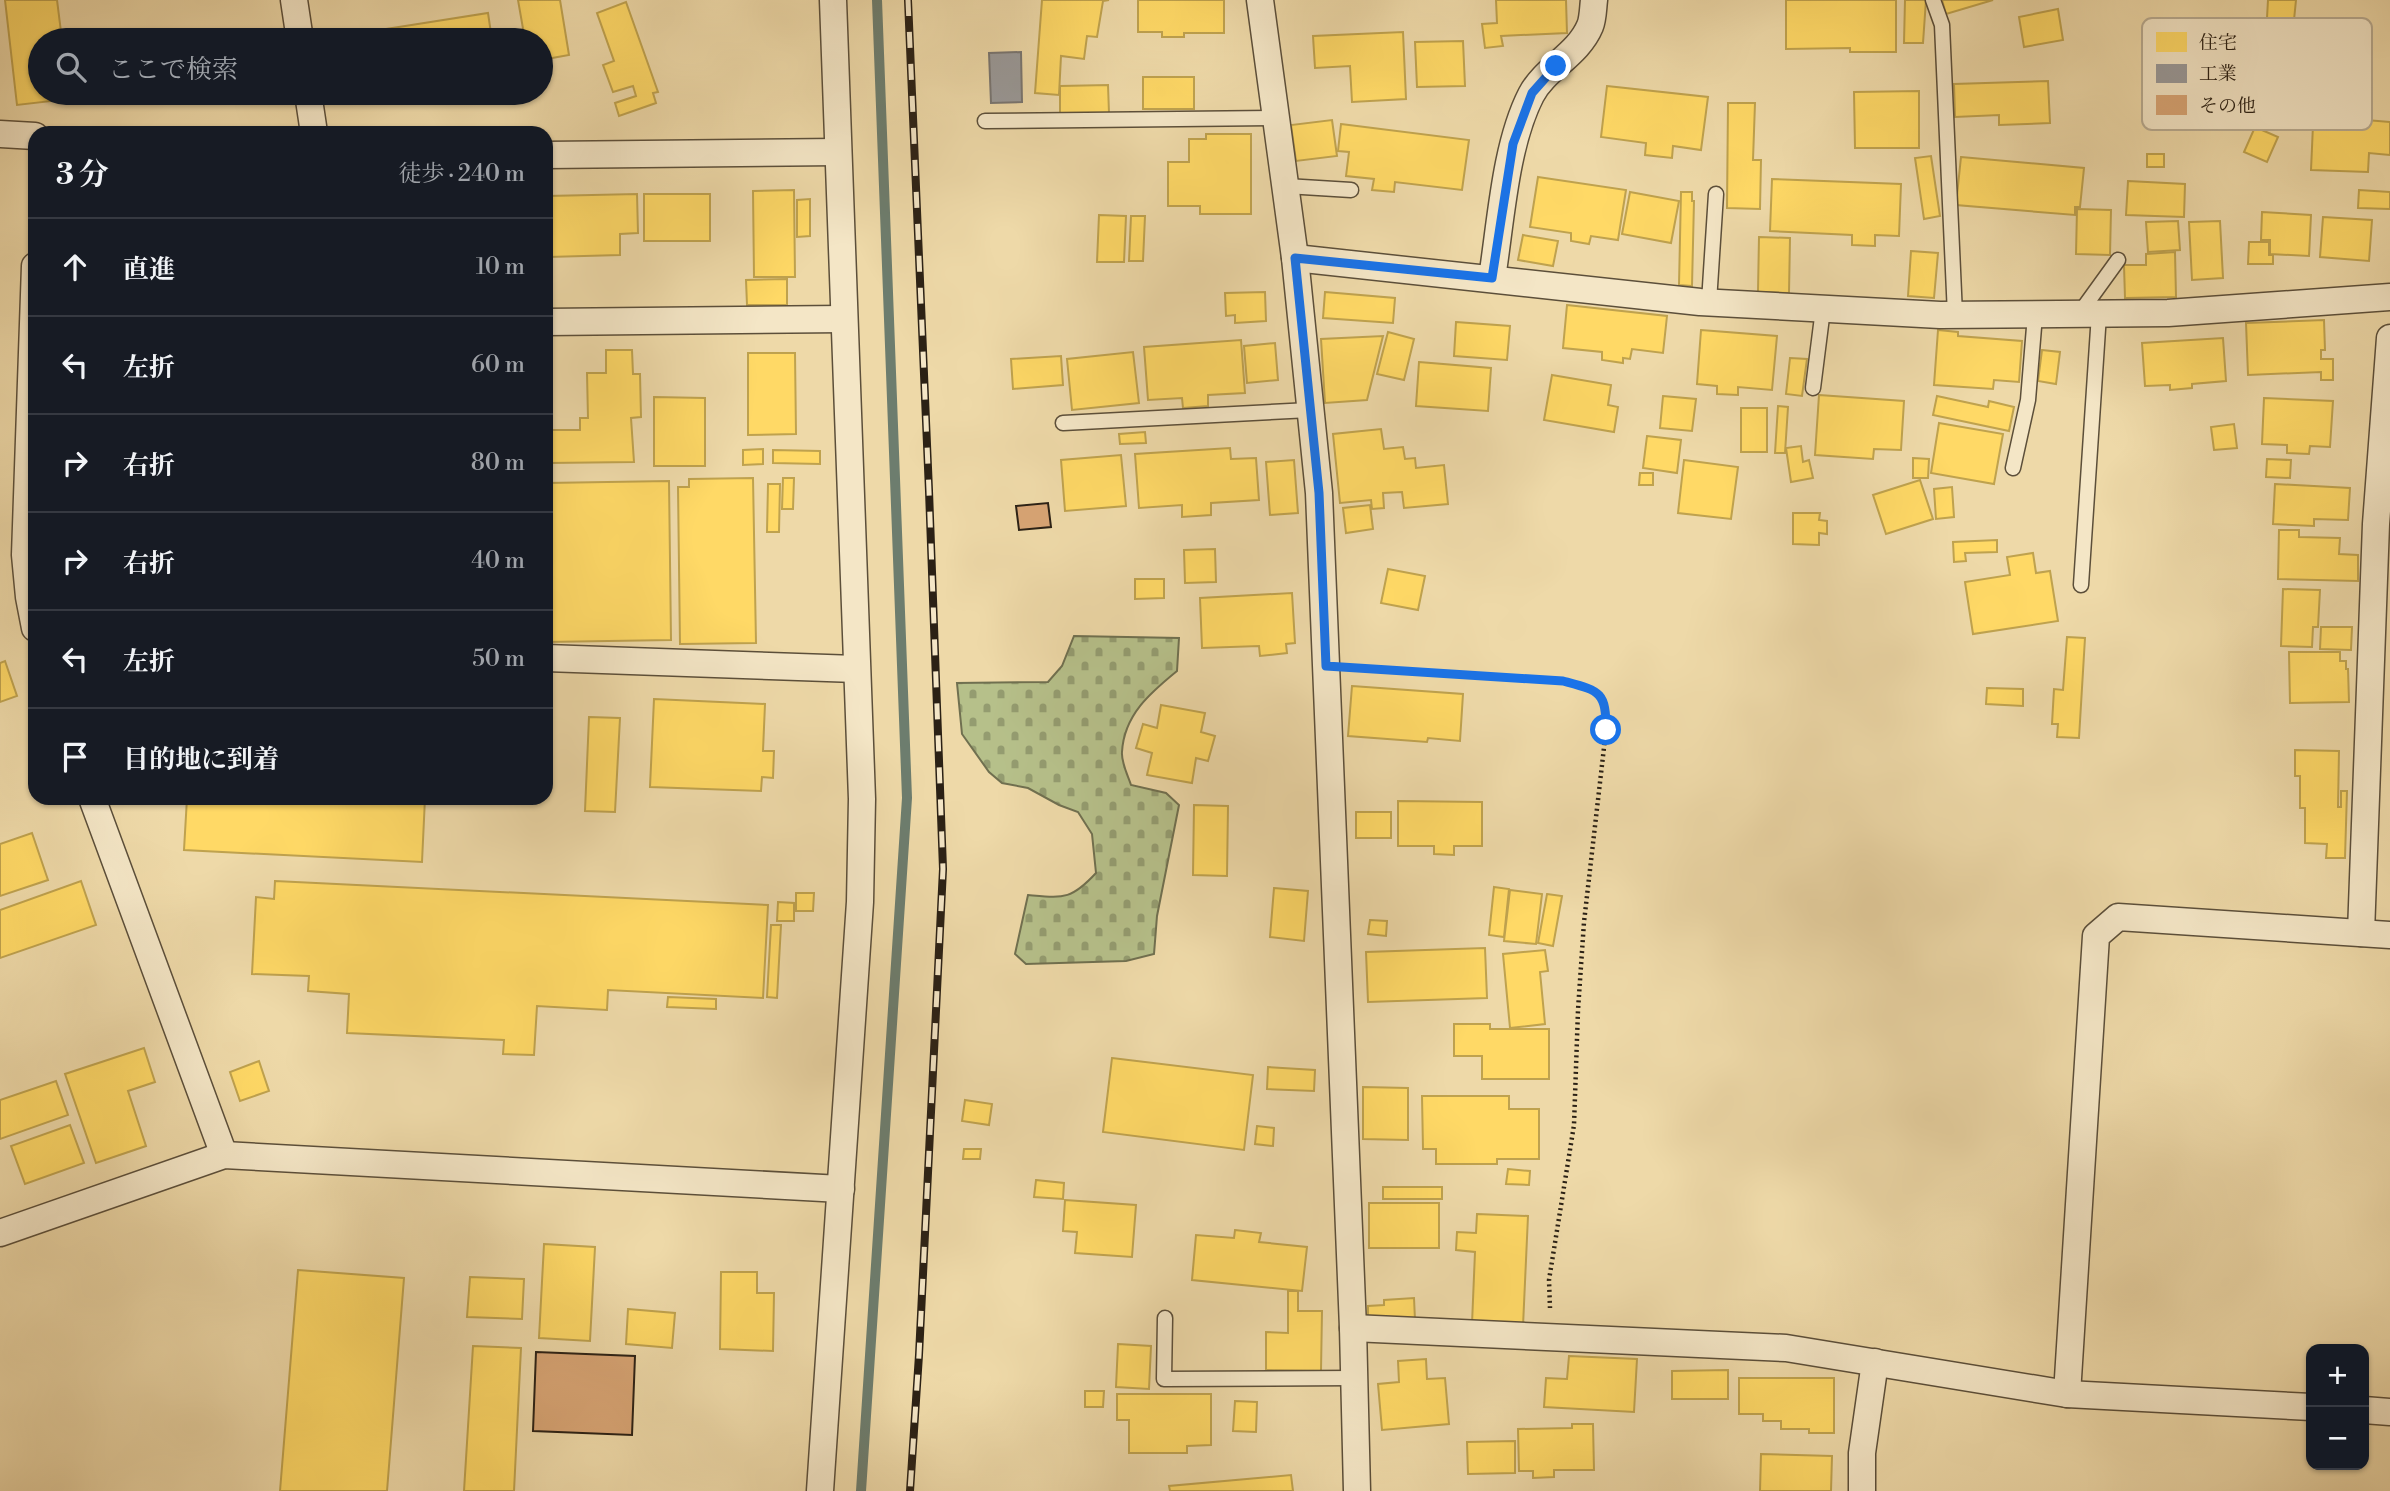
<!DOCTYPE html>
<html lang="ja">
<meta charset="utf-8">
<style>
:root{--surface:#171b24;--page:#20242c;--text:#f1f3f6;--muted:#9ea1a6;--line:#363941}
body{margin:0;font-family:"Libre Bodoni","Noto Serif JP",serif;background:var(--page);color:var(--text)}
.controls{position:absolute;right:21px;bottom:21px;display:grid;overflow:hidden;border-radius:14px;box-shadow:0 2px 5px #0004}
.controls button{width:63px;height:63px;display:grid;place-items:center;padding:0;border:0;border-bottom:2px solid var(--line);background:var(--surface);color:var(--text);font:35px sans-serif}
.stop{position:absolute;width:21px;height:21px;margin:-16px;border:5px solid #1a73e8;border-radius:50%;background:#fff}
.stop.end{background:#1a73e8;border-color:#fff;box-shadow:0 2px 7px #0008}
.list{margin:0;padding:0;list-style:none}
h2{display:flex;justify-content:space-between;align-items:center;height:91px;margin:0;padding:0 28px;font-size:30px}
h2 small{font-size:23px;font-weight:400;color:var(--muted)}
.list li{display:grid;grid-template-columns:46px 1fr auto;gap:21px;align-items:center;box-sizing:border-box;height:98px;padding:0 28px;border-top:2px solid var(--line)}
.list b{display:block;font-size:26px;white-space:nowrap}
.list em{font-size:23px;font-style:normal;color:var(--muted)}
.icon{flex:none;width:38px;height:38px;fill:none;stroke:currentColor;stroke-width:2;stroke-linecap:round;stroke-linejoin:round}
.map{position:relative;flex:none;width:2390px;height:1491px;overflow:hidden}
.search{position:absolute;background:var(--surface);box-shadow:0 2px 5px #0004;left:28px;top:28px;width:525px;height:77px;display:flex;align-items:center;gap:18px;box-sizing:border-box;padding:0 24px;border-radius:38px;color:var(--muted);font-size:26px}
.panel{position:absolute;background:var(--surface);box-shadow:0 2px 5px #0004;left:28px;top:126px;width:525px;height:679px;border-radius:21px}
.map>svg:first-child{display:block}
.cemetery{fill:url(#cemetery-stones);stroke:#707050;stroke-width:2}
.homes{fill:#ffd966;stroke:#bfa24e;stroke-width:2}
.industry{fill:#999;stroke:#787571;stroke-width:2}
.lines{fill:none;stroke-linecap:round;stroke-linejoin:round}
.stream{stroke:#6d7d6e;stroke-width:10}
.building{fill:#d8a575;stroke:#2b2115;stroke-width:2}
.service-casing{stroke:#5c4f3a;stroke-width:17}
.minor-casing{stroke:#5c4f3a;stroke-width:29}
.path{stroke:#2b2115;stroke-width:4.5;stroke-dasharray:2 3.5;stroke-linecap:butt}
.service{stroke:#f4e6c6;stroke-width:14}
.minor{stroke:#f4e6c6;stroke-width:26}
.rail-casing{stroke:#2b2115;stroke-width:8}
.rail{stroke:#f4e6c6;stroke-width:5;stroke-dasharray:16;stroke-linecap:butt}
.route{stroke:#1a73e8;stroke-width:9}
.key{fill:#f4e6c6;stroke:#b8ab91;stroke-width:2}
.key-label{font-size:19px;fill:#2b2115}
</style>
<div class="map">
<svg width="2390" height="1491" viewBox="0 0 2390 1491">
<defs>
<pattern id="cemetery-stones" width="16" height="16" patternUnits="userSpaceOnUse" patternTransform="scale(1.75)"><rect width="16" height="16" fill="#b6c08a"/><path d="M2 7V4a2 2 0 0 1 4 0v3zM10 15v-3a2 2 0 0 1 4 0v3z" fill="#949c70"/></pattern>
</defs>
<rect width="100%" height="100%" fill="#eed9a8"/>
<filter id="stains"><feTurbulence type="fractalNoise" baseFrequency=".00286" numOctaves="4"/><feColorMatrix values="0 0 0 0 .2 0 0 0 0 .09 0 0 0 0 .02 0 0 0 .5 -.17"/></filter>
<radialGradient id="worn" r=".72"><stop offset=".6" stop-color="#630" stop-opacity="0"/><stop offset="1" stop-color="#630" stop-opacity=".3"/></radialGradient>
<path class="cemetery" d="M1074,636L1179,638L1177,671C1150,693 1124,715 1122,752C1121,762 1128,776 1131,785L1166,793L1179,805L1157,916L1154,954L1126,961L1026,964L1015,954L1028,895C1064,898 1071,900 1096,873L1092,834L1078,812L1059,805L1028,788L1002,783L989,772L962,734L957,683L1048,682L1062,666Z"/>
<g class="homes">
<polygon points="5,0 57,0 62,40 40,40 40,93 68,93 69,99 17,105"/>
<polygon points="518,0 560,0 569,55 541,60 541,40 525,40"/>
<polygon points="1042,0 1109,0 1103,1 1097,37 1087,36 1084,59 1061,56 1059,95 1035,93"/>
<polygon points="1138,0 1224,0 1224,33 1184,33 1184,37 1162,37 1162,32 1138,32"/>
<polygon points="1496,0 1566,0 1567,33 1501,36 1503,46 1485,48 1482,24 1497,23"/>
<polygon points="1786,0 1896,0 1896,52 1850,52 1850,48 1786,49"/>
<polygon points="1905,0 1926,0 1923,43 1904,43"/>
<polygon points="1942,0 1993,0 1946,14"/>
<polygon points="2268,0 2296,0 2294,20 2267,18"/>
<polygon points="626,2 658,92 653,93 656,103 619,116 615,103 636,96 633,86 613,92 603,65 614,61 597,13"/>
<polygon points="2058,9 2063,40 2024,47 2019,17"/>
<polygon points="488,13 492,40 336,40 335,37"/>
<polygon points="1403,32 1406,99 1352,102 1350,66 1315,68 1313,36"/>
<polygon points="1463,41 1465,86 1417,87 1415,42"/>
<rect x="1143" y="77" width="51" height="32"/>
<polygon points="2048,81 2050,123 1999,125 1999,115 1955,117 1954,84"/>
<polygon points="1108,85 1109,113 1060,114 1060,86"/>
<polygon points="1607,86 1708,97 1701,150 1673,146 1672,158 1645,155 1646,143 1601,137"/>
<polygon points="1919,91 1919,148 1855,148 1854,92"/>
<polygon points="1728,103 1755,103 1753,160 1761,160 1760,209 1727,208"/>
<polygon points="2342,118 2390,122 2390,155 2369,153 2368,172 2311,170 2313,125 2341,126"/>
<polygon points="1332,120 1337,156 1296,161 1291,125"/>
<polygon points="1341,124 1469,140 1462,190 1395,182 1394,192 1372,190 1374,179 1346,176 1349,152 1338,151"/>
<polygon points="2255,127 2278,137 2267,162 2244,152"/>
<polygon points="1206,134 1251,134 1251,214 1200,214 1200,206 1168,206 1168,162 1189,162 1189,139 1206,139"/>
<rect x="2147" y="154" width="17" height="13"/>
<polygon points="1931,156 1940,216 1924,219 1915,158"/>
<polygon points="1961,157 2084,168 2080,207 2075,207 2075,215 1956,205"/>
<polygon points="1538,177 1626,190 1618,240 1591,236 1589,244 1571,241 1571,233 1530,227"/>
<polygon points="1772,179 1901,184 1899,236 1875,235 1875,246 1852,245 1852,235 1770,231"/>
<polygon points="2128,181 2185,184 2184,217 2126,215"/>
<polygon points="794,190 795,277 754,277 753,191"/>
<polygon points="2359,190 2390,192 2390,209 2358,208"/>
<polygon points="1630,192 1679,201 1671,243 1622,234"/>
<polygon points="1681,192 1692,192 1692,201 1694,201 1692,286 1679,285"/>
<polygon points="637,194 638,233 620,234 620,255 548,257 547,196"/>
<rect x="644" y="194" width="66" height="47"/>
<polygon points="810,199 810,236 797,237 797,200"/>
<polygon points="2077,209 2111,210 2110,255 2076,254"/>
<polygon points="2262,212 2311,215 2309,256 2270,254 2270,240 2261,240"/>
<polygon points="1099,215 1126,216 1124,262 1097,262"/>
<polygon points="1131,216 1145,216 1143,261 1129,261"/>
<polygon points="2323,217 2372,220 2369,261 2320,257"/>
<polygon points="2178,221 2180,250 2148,252 2146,222"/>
<polygon points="2220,221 2223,278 2192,280 2189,222"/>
<polygon points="1523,235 1558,241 1553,266 1518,260"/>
<polygon points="1759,237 1790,238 1789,293 1758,292"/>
<polygon points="2249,242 2269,242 2269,255 2273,255 2273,264 2248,264"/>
<polygon points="1911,251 1938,253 1934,298 1908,296"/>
<polygon points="2175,252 2176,297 2125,298 2124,265 2146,265 2146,254"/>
<polygon points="787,279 787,305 747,305 746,280"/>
<polygon points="1265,292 1266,321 1235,323 1235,315 1226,316 1225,293"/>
<polygon points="1325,292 1395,298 1393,323 1323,318"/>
<polygon points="1567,305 1667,316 1663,353 1632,349 1630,359 1623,358 1623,363 1602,360 1602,352 1563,348"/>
<polygon points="2324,320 2325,350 2321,350 2321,359 2333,359 2333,380 2321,380 2321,372 2248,375 2246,323"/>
<polygon points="1456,322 1510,326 1507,360 1454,356"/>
<polygon points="1701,330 1777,336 1772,390 1738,387 1738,395 1717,394 1717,386 1697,384"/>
<polygon points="1938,330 1958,332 1958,336 2022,341 2019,382 1994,380 1993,389 1934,385"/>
<polygon points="1388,332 1414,339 1404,380 1377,374"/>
<polygon points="1383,336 1367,400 1325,403 1321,339"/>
<polygon points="2223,338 2226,381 2192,384 2192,388 2170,390 2170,385 2145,386 2142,343"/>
<polygon points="1241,340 1245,393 1208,395 1208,406 1183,408 1182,398 1148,400 1144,347"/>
<polygon points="1275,343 1278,380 1247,383 1244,346"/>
<polygon points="606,350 632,350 633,374 640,374 641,417 631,418 634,462 548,463 548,430 580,430 580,418 588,418 587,373 606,373"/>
<polygon points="2042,350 2060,352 2056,384 2038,381"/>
<polygon points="1133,352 1139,403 1072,410 1067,359"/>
<polygon points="748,353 795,353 796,434 748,435"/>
<polygon points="1061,356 1063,385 1013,389 1011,359"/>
<polygon points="1790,358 1807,359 1802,396 1786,394"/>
<polygon points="1419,362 1491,368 1488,411 1416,406"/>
<polygon points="1552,375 1611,385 1608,405 1618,407 1614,432 1544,420"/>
<polygon points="1819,395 1904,401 1901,450 1874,449 1873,459 1815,455"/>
<polygon points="1663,396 1696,399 1692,431 1660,428"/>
<polygon points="1937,396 1988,407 1989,401 2014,407 2009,431 1933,415"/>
<polygon points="654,397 705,398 705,466 654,466"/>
<polygon points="2264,398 2333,401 2330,447 2310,446 2309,454 2287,453 2287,445 2262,444"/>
<polygon points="1778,406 1788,407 1785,453 1775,453"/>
<rect x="1741" y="408" width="26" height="44"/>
<polygon points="1939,423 2003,434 1994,484 1931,473"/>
<polygon points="2234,424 2237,448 2214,450 2211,427"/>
<polygon points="1381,429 1384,449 1403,447 1405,459 1415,458 1416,468 1444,465 1448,504 1404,508 1402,492 1383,493 1384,508 1372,509 1371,500 1340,503 1333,434"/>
<polygon points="1145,432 1146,443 1120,444 1119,434"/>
<polygon points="1647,436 1681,440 1677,473 1643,468"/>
<polygon points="1801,446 1803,462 1809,460 1813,478 1791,482 1786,448"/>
<polygon points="1230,448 1231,459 1256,458 1259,500 1211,503 1211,515 1182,517 1182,505 1139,508 1135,454"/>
<polygon points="763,449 763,464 743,465 743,450"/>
<polygon points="773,450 820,451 820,464 773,463"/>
<polygon points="1121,455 1126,506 1065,511 1061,460"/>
<polygon points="1913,458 1929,459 1928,478 1913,478"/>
<polygon points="2267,459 2291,460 2290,478 2266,477"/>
<polygon points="1294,460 1298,513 1270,515 1266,462"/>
<polygon points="1684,460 1738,467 1731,519 1678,513"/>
<polygon points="1640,473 1653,473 1653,485 1639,485"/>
<polygon points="753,478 756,643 680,644 678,487 689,487 689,479"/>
<polygon points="783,478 794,478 793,509 782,509"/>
<polygon points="1920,480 1933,519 1886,534 1873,495"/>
<polygon points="669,481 671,640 546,642 546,483"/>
<polygon points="768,484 780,484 779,532 767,532"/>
<polygon points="2275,484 2350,488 2348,520 2314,519 2314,526 2273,524"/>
<polygon points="1952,487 1954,517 1936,519 1934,489"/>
<polygon points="1370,505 1373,529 1346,533 1343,508"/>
<polygon points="1793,513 1820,513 1819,520 1827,521 1827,534 1819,533 1819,545 1793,544"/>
<polygon points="2279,530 2299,530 2299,537 2340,538 2339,554 2358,555 2358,581 2278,579"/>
<polygon points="1997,540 1997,552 1965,553 1966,561 1954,562 1953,542"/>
<polygon points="1215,549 1216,582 1185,583 1184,550"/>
<polygon points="2033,553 2036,573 2050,571 2058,621 1973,634 1965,582 2010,575 2007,557"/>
<polygon points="1388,569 1425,576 1418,610 1381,603"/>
<polygon points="1135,579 1164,579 1164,598 1135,599"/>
<polygon points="2283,589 2320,590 2318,627 2313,627 2312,647 2281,646"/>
<polygon points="1292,593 1295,643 1286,644 1287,653 1260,656 1259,646 1202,648 1200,598"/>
<polygon points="2321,627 2352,627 2351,650 2320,649"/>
<polygon points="2067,637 2085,638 2079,738 2057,737 2058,724 2052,724 2054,689 2063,690"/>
<polygon points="2289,652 2340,652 2340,661 2346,661 2346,669 2348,669 2349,702 2290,703"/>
<polygon points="5,661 17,696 0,702 0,663"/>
<polygon points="1352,686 1463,694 1460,741 1428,738 1427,742 1348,736"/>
<polygon points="1987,688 2023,689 2023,706 1986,704"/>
<polygon points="654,699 765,704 763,751 774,751 773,778 762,777 761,791 650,787"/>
<polygon points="1161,705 1205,713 1201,732 1215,736 1208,761 1196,758 1192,783 1147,775 1152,753 1136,748 1143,724 1157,728"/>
<polygon points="589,717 620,718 615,812 585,811"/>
<polygon points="2295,750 2339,751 2338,807 2341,807 2341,791 2347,791 2345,858 2326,858 2327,844 2305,843 2305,808 2300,808 2300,776 2295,776"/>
<polygon points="187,798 425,798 422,862 184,850"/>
<polygon points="1398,801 1482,802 1482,846 1454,846 1454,855 1434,854 1434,846 1398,846"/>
<polygon points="1194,805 1228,806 1227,876 1193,875"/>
<rect x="1356" y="812" width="35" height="26"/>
<polygon points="32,833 48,880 0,896 0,844"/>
<polygon points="81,881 96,925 0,958 0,910"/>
<polygon points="275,881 768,905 763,998 608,990 607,1010 537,1006 534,1055 503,1054 504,1040 347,1033 349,994 308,991 309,976 252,974 256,897 274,899"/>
<polygon points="1494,887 1509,889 1504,937 1489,935"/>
<polygon points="1274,888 1308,891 1304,941 1270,937"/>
<polygon points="1510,890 1542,894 1536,944 1504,941"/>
<polygon points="796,893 814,893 813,911 796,911"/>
<polygon points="1547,894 1562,896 1553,946 1538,943"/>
<polygon points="778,902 794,903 794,921 777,921"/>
<polygon points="1370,920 1387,921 1386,936 1368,934"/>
<polygon points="771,925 781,925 777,998 767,997"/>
<polygon points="1485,948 1487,998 1368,1002 1366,952"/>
<polygon points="1545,950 1548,971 1540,972 1545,1024 1510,1028 1503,954"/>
<polygon points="668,997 716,999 716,1009 667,1007"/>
<polygon points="1454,1024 1490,1024 1490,1029 1549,1029 1549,1079 1482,1079 1482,1056 1454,1056"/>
<polygon points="144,1048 155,1082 128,1091 146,1146 96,1163 65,1074"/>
<polygon points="1112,1058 1253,1075 1244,1150 1103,1132"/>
<polygon points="259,1061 269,1091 240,1101 230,1072"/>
<polygon points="1268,1067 1315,1070 1314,1091 1267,1089"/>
<polygon points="56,1081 68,1115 0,1139 0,1100"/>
<polygon points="1363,1087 1408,1088 1408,1140 1363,1139"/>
<polygon points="1422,1096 1509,1096 1509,1109 1539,1109 1539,1159 1497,1159 1497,1164 1436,1164 1436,1149 1423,1149"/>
<polygon points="965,1100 992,1104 989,1125 962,1121"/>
<polygon points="70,1125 84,1163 25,1184 11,1146"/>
<polygon points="1257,1126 1274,1128 1273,1146 1255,1144"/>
<polygon points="964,1149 981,1149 980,1159 963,1159"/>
<polygon points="1508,1169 1530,1171 1529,1185 1506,1184"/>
<polygon points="1036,1180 1064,1183 1063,1199 1034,1197"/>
<rect x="1383" y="1187" width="59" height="12"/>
<polygon points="1065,1200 1136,1205 1132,1257 1075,1253 1077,1232 1063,1231"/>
<rect x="1369" y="1203" width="70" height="45"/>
<polygon points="1477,1214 1528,1216 1523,1326 1472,1324 1475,1252 1456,1250 1457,1232 1476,1233"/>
<polygon points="1235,1230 1261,1233 1259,1242 1307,1247 1302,1291 1192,1280 1196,1235 1234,1238"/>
<polygon points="544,1244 595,1247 590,1341 539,1338"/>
<polygon points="298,1270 404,1278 387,1491 280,1491"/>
<polygon points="721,1272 757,1272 757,1293 774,1293 773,1351 720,1349"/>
<polygon points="470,1277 524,1279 522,1319 467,1317"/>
<polygon points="1288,1291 1298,1291 1298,1311 1322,1311 1321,1371 1266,1370 1266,1332 1288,1333"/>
<polygon points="1414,1298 1415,1320 1368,1322 1368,1306 1384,1305 1384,1300"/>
<polygon points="628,1309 675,1313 672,1348 626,1344"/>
<polygon points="1118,1344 1151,1346 1149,1389 1116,1387"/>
<polygon points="473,1346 521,1348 514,1491 464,1491"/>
<polygon points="1569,1356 1637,1359 1634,1412 1544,1407 1546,1378 1567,1379"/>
<polygon points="1426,1359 1427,1379 1445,1378 1449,1424 1382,1430 1378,1384 1399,1382 1398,1361"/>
<polygon points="1728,1370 1728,1399 1672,1399 1672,1371"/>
<polygon points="1739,1378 1834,1378 1834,1433 1809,1433 1809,1429 1781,1429 1781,1421 1763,1421 1763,1414 1739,1414"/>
<polygon points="1085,1391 1104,1391 1103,1407 1085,1407"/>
<polygon points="1117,1394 1211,1394 1211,1445 1187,1446 1187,1453 1129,1453 1129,1420 1117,1420"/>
<polygon points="1235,1401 1257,1402 1256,1432 1233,1431"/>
<polygon points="1572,1424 1593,1424 1594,1470 1554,1470 1554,1477 1533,1478 1533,1471 1519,1471 1518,1429 1572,1428"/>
<polygon points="1515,1441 1515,1473 1468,1474 1467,1442"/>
<polygon points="1761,1454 1832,1456 1831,1491 1760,1491"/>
<polygon points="1291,1475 1293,1491 1170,1491 1169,1486"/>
</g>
<polygon class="industry" points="1021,52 1022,102 991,103 989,53"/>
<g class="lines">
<polyline class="stream" points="861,1491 907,798 877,0"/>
</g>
<g class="building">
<polygon points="1048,503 1051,527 1019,530 1016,506"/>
<polygon points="536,1352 635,1356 632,1435 533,1431"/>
</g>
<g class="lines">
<g class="service-casing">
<g id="service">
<polyline points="1933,0 1942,25 1955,315"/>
<polyline points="985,121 1276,118"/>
<polyline points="1286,186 1351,190"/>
<polyline points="1709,302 1716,194"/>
<polyline points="2079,314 2118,260"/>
<polyline points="1813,388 1823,309"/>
<polyline points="1063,423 1310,410"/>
<polyline points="2013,468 2028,400 2035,315"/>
<polyline points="2081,585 2099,314"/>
<polyline points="1165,1318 1164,1379 1354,1378"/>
</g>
</g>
<g class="minor-casing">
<g id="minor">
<polyline points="294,0 300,40"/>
<polyline points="1260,0 1295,258 1319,493 1353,1328 1357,1491"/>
<polyline points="308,93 314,133"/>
<polyline points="0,134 35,136"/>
<polyline points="546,155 838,152"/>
<polyline points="1295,258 1700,302 1940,315 2168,313 2390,297"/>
<polyline points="35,266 25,555 29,597 35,628"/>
<path d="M1492,278C1501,221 1505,146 1531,95C1545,68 1578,55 1590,26C1593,19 1593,8 1594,0"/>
<polyline points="546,322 844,319"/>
<polyline points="546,658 856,669"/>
<polyline points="92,798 224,1155"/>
<polyline points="2361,933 2376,524 2390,338"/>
<polyline points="0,1233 224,1155 841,1189"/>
<polyline points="1353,1328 1786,1348 2067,1394 2311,1407"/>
<polyline points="2067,1394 2096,936 2118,917 2390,935"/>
<polyline points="2364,1410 2390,1412"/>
<polyline points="820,1491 860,902 862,799 833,0"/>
<polyline points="1862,1491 1862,1453 1875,1362"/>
</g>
</g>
<path class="path" d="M1355,668L1563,681C1600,691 1606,691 1606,730L1584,922L1578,1010L1574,1125L1549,1280L1550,1308"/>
<use href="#service" class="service"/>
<use href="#minor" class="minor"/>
<g class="rail-casing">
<polyline id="rail" points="908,0 929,491 943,869 919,1355 910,1491"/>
</g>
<use href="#rail" class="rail"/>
</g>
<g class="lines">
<path class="route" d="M1556,66L1532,93L1513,144L1492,278L1295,258L1319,493L1326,666L1563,681C1600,691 1606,691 1606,730"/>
</g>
<rect x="2142" y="18" width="230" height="112" rx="10" class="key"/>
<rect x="2156" y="32" width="31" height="20" fill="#ffd966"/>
<rect x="2156" y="64" width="31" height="19" fill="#999"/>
<rect x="2156" y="95" width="31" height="20" fill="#d8a575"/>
<g class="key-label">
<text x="2199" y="49">住宅</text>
<text x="2199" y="80">工業</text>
<text x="2199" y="112">その他</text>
</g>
<rect width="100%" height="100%" filter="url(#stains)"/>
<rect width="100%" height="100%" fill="url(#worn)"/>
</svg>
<div class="controls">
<button>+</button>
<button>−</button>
</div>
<div class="stop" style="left:1606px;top:730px"></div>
<div class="stop end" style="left:1556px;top:66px"></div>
<div class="search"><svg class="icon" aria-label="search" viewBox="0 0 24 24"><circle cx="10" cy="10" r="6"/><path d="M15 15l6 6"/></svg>ここで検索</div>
<section class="panel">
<h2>3 分<small>徒歩 · 240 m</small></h2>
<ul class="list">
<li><svg class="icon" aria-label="ahead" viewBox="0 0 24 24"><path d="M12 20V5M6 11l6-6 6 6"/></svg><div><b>直進</b></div><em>10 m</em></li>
<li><svg class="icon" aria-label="left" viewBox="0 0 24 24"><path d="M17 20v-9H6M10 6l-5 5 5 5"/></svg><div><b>左折</b></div><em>60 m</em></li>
<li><svg class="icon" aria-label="right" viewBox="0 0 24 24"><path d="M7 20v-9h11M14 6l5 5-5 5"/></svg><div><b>右折</b></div><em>80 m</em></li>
<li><svg class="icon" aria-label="right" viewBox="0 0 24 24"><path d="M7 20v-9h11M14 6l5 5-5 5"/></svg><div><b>右折</b></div><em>40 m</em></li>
<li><svg class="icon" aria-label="left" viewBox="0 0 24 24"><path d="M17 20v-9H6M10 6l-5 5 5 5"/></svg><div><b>左折</b></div><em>50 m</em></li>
<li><svg class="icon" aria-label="arrive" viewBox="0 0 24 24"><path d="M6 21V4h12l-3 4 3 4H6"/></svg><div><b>目的地に到着</b></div></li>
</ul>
</section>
</div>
